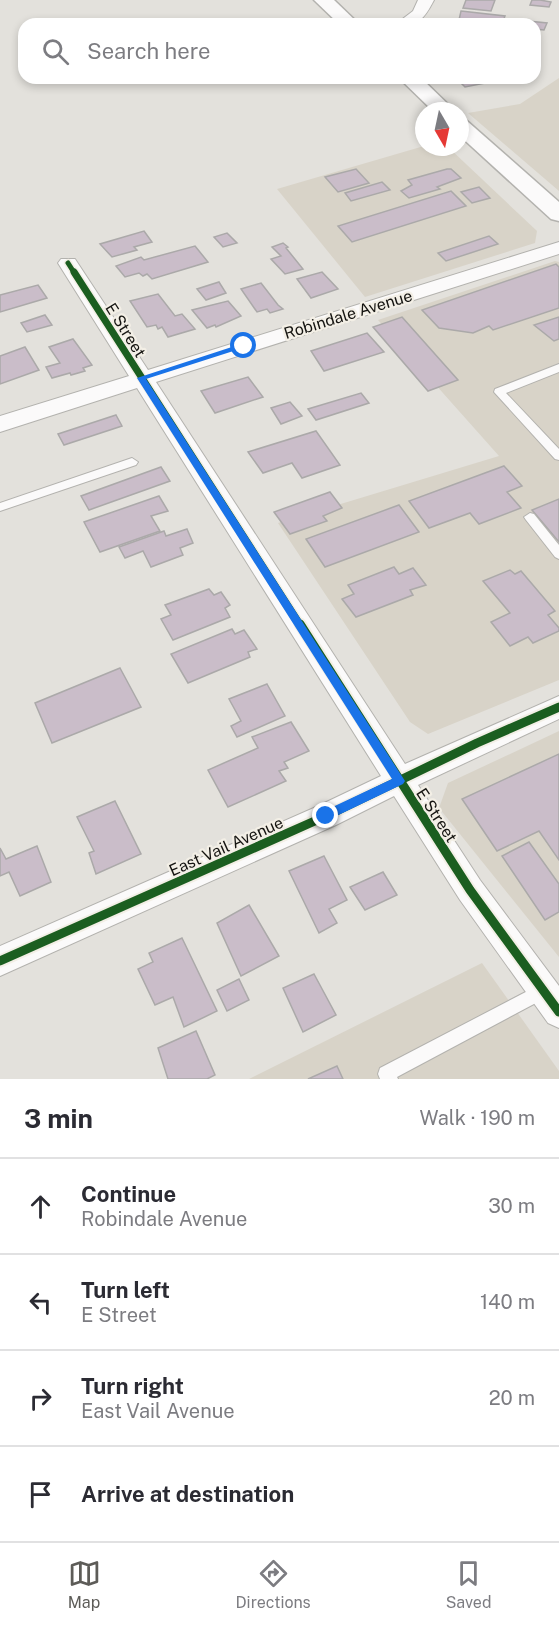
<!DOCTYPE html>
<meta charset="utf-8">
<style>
:root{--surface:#fff;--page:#f2f2f3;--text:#2b2b33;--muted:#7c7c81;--line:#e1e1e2;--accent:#5d5c58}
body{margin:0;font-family:"Public Sans",sans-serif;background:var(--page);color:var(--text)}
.compass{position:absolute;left:415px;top:102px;width:54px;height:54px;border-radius:50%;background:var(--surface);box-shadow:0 3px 9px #0003;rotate:171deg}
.stop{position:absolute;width:18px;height:18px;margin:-14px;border:4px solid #1a73e8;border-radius:50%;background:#fff}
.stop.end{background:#1a73e8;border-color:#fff;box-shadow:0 2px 6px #0008}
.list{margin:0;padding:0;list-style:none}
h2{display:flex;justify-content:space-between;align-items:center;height:78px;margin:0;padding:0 24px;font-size:26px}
h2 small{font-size:20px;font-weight:400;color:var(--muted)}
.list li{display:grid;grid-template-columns:39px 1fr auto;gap:18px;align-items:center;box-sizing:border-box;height:96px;padding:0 24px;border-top:2px solid var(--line)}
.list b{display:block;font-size:22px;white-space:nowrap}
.list p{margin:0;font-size:20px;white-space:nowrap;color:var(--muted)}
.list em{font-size:20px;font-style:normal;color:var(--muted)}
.icon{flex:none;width:33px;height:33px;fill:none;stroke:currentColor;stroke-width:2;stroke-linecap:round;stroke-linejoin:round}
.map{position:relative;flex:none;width:559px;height:1079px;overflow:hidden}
.search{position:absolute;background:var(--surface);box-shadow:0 3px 9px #0003;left:18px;right:18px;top:18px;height:66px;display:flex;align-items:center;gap:15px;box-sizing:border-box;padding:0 21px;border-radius:18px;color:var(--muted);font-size:22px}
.sheet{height:462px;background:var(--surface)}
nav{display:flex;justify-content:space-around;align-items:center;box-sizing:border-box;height:84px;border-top:2px solid var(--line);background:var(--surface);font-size:16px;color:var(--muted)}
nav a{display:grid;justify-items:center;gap:3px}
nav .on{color:var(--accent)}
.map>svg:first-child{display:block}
.built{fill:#d8d3c8}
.building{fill:#cabdc9;stroke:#aba9a9;stroke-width:1.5}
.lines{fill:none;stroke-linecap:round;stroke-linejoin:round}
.service-casing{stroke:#b3b2ae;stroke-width:2}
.minor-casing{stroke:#b3b2ae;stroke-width:2}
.tertiary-casing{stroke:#b3b2ae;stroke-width:3}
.service{fill:#fbfafa;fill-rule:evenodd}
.minor{fill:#fbfafa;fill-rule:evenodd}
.tertiary{fill:#fbfafa;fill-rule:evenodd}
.cycleway-far2-casing{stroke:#f3efe6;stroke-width:8}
.cycleway-far1-casing{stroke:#f3efe6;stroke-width:10}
.cycleway-casing{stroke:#f3efe6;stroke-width:13}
.cycleway-far2{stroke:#1b5e20;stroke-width:5}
.cycleway-far1{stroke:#1b5e20;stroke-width:7}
.cycleway{stroke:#1b5e20;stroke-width:9}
.route{fill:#1a73e8}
.labels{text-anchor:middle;stroke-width:4.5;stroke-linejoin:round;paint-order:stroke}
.street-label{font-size:16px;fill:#151411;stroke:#f3efe6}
</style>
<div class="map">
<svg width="559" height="1079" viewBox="0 0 559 1079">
<rect width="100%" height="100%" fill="#e3e1dc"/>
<g class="built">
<polygon points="559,78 559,191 468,113 520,104"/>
<polygon points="424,146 448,147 537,231 535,243 365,297 277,189"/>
<polygon points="555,261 559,262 559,680 428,734 410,722 278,523 499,456 378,320"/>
<polygon points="559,731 559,957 439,808 448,783"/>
<polygon points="482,963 559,1071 559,1079 249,1079"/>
</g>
<g class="building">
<polygon points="466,0 495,0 491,11 463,8"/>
<polygon points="532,0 540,0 551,2 549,7 530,5"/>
<polygon points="461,11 505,16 502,24 462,24 463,21 459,20"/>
<polygon points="528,21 547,23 544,30 535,29 535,24 527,24"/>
<polygon points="464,78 485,78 490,82 465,87 458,80"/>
<polygon points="356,169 369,183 338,192 325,177"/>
<polygon points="447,169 451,169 461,178 437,187 440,189 409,198 401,191 412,185 408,180"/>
<polygon points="382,182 390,190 351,201 345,193"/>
<polygon points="479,187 490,198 472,203 461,192"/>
<polygon points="451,191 466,206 352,242 338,226"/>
<polygon points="144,231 152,242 134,247 137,250 112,257 100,244"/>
<polygon points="227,233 237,243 223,247 214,237"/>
<polygon points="489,236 498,244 446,261 438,253"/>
<polygon points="283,243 288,247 286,248 303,269 285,274 271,259 281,256 272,247"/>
<polygon points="195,246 208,262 152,279 147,274 143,276 139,273 125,277 116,266 141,257 144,260"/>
<polygon points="556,264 559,267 559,308 493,330 489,326 473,333 439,328 422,310"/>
<polygon points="322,272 338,289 311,298 297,279"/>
<polygon points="219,282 226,293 206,300 197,289"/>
<polygon points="261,283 278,305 283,309 270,313 267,309 257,312 241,289"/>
<polygon points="38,285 47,298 0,312 0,295"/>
<polygon points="158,294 175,316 182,314 195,329 168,337 162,327 158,329 156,325 147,327 130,301"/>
<polygon points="228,301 241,316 216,327 215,325 207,328 192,310"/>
<polygon points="45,315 52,325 27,332 21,323"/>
<polygon points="402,317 458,380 428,391 373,327"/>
<polygon points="559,317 559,339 554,341 534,325"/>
<polygon points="367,333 384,352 324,371 311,351"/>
<polygon points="73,339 92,365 83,368 85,371 71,375 70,373 52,378 46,367 60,363 49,347"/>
<polygon points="25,347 39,370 0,384 0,356"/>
<polygon points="248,377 263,397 215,413 201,391"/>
<polygon points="361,393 369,403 316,420 308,409"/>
<polygon points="290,402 302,416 281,424 271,408"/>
<polygon points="116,415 122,426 64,445 58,434"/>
<polygon points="316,431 340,465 302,478 292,463 263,473 248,452"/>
<polygon points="504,466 522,486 507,492 521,508 479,524 470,513 429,528 409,501"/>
<polygon points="161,467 170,481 89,510 81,496"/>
<polygon points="330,492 342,508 323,516 327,521 290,534 274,512"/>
<polygon points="159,496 168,511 151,516 160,531 100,552 84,522"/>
<polygon points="559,499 559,542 532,510"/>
<polygon points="399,505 419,532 325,567 306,539"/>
<polygon points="187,529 193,543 180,548 183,555 151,567 143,551 125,558 119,547 164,531 166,536"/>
<polygon points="394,567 399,574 413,568 426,585 410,590 413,595 356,617 342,599 354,594 348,585"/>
<polygon points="510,570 515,574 521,571 555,611 548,615 559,628 559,631 533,643 528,637 510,646 491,622 510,613 483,581"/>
<polygon points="209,589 214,595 221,592 230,605 225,608 230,617 173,640 161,619 171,615 165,605"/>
<polygon points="232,629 235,634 244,630 257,649 248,652 250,657 188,683 171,654"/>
<polygon points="120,668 141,707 52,743 35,703"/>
<polygon points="267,684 285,716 237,737 231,726 241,721 229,699"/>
<polygon points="291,722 309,751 284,762 288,768 279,771 286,781 228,807 208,770 258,748 252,737"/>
<polygon points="559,754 559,860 539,831 497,851 462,799"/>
<polygon points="115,801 141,854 96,874 89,853 94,851 77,817"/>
<polygon points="529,842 559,884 559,912 545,920 502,856"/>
<polygon points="37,846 51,882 20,896 9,872 0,876 0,848 6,859"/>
<polygon points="324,856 347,900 329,909 337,923 319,933 289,871"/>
<polygon points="383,872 397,895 365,910 350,887"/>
<polygon points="249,905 279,956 241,976 217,923"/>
<polygon points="182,938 217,1011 184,1027 173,997 155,1005 138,969 153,962 149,953"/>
<polygon points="314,974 336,1015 303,1032 283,988"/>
<polygon points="239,979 249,1000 227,1011 217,990"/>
<polygon points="196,1031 215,1075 207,1079 168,1079 158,1048"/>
<polygon points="337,1066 343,1079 308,1079"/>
</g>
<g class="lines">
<g class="service-casing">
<g id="service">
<polygon points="559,364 559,372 506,393 559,449 559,460 555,459 494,392 495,389"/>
<polygon points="132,458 138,462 136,465 0,511 0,503"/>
<polygon points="530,513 534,514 559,545 559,559 555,557 526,520 524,517"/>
<polygon points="543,983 549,986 551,991 549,996 397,1077 398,1079 380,1079 378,1074 380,1068"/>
</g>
</g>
<g class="minor-casing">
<g id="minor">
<path d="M418,0H434C423,21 420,24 396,24L413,11Z"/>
<polygon points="559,242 559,254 156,382 405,764 559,696 559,719 418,785 480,880 559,986 559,1028 548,1023 460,900 394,796 336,825 0,976 0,946 316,807 381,776 137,388 0,432 0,416 129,376 58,263 61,259 75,259 148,370"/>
</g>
</g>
<g class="tertiary-casing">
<g id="tertiary">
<polygon points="314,0 334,0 359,24 339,24"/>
<polygon points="399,78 421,78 455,111 433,111"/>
<polygon points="460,119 467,121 559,202 559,221 551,219 460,136"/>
</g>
</g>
<use href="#service" class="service"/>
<use href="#minor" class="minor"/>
<use href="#tertiary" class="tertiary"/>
<g class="cycleway-far2-casing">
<polyline id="cycleway-far2" points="68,263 75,274"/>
</g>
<g class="cycleway-far1-casing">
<polyline id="cycleway-far1" points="74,272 301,626"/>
</g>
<g class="cycleway-casing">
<g id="cycleway">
<polyline points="300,624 470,890 559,1012"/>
<polyline points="0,961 326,816 477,743 559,707"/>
</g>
</g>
<use href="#cycleway-far2" class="cycleway-far2"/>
<use href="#cycleway-far1" class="cycleway-far1"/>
<use href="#cycleway" class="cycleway"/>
</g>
<polygon class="route" points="241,344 249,346 146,379 405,781 403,784 326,821 320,816 322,812 392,779 137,378"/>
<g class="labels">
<g class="street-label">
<text transform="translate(348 314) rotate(-17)" y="6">Robindale Avenue</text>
<text transform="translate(126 330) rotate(58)" y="6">E Street</text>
<text transform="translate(437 815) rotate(57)" y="6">E Street</text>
<text transform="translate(226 846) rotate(-24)" y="6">East Vail Avenue</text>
</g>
</g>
</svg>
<svg class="compass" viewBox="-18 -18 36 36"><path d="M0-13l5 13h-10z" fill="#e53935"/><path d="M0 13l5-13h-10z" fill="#7c7c81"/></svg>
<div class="stop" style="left:244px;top:346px"></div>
<div class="stop end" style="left:326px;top:816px"></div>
<div class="search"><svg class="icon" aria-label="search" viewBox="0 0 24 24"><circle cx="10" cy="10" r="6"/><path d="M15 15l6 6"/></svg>Search here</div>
</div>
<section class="sheet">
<h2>3 min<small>Walk · 190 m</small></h2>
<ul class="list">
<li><svg class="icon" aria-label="ahead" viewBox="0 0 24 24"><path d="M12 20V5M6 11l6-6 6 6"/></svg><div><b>Continue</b><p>Robindale Avenue</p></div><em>30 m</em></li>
<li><svg class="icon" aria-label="left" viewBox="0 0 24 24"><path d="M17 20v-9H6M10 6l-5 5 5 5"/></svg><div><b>Turn left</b><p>E Street</p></div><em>140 m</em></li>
<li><svg class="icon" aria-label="right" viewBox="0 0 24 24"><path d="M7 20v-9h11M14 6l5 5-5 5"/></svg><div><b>Turn right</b><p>East Vail Avenue</p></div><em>20 m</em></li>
<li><svg class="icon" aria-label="arrive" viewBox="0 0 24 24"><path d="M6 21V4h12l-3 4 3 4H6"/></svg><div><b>Arrive at destination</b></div></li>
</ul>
</section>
<nav>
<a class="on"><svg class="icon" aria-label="map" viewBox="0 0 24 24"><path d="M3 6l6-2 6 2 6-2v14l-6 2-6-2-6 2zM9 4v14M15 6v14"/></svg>Map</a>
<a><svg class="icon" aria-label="directions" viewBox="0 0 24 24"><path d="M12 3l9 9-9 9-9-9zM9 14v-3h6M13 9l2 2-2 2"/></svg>Directions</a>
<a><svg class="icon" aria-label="saved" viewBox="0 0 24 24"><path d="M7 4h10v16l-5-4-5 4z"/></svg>Saved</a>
</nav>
